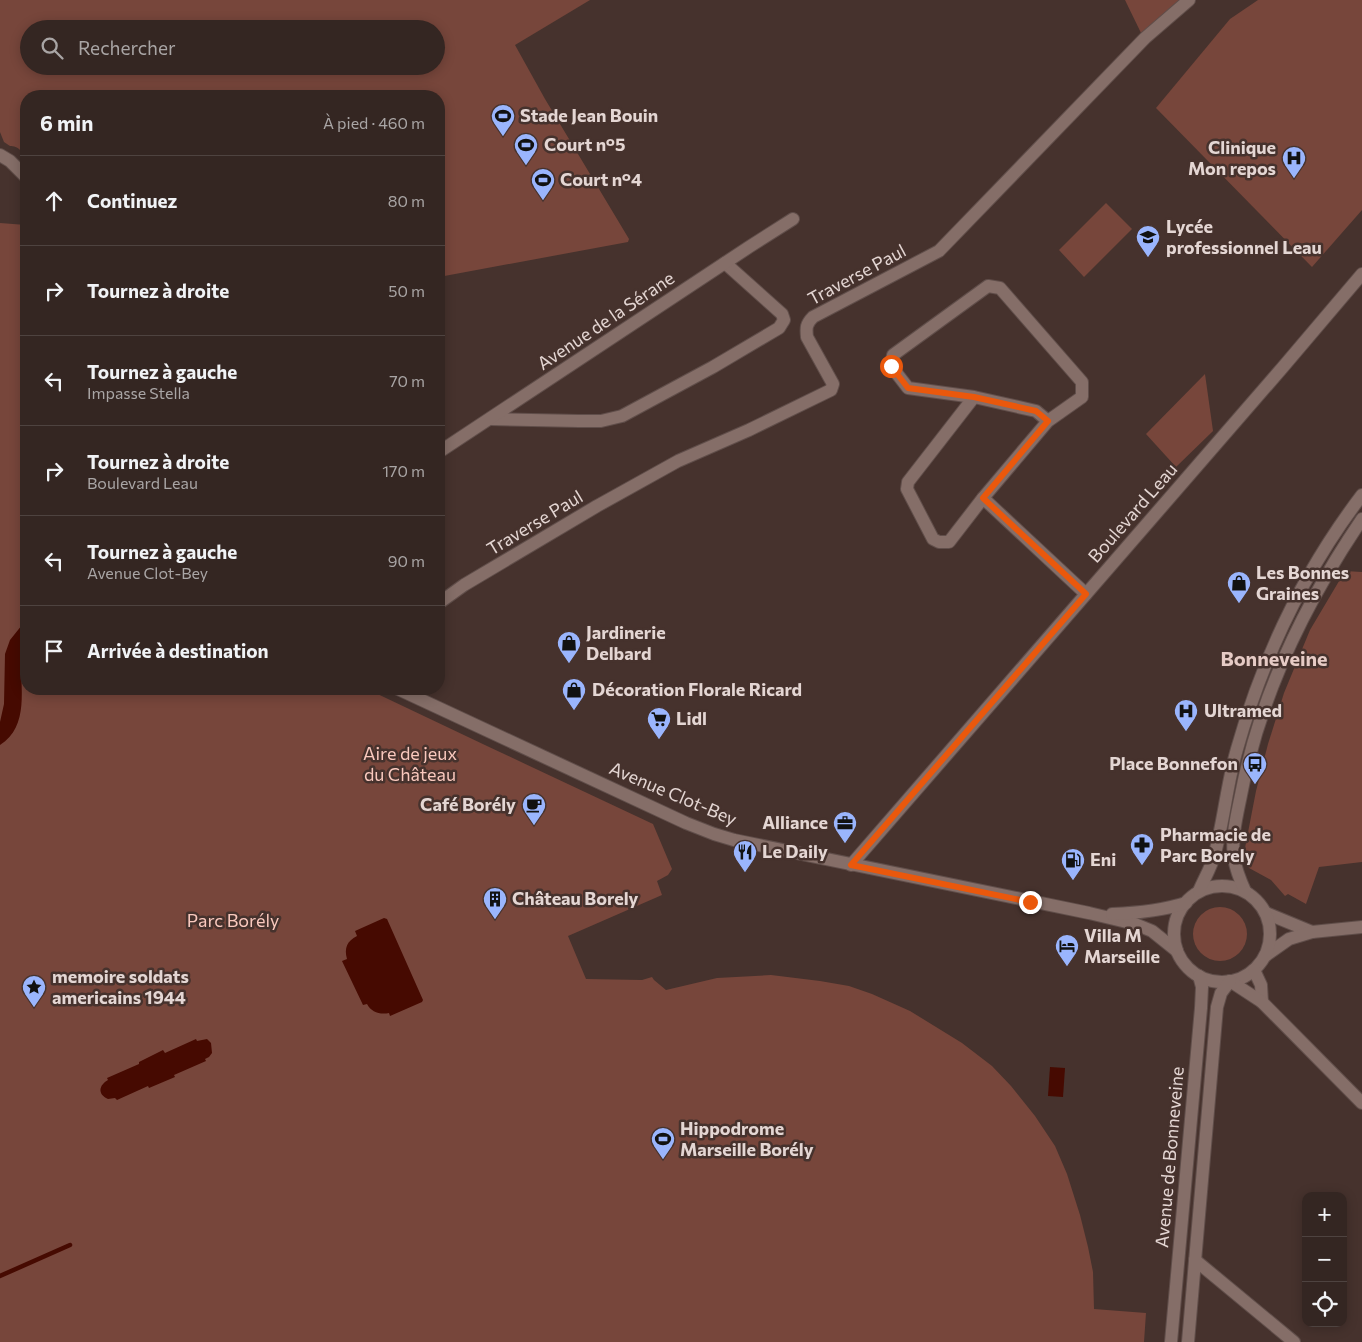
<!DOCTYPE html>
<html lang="fr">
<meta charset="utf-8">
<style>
:root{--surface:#342622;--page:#3f322f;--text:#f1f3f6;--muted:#a9a5a5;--line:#4e4340}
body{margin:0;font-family:Commissioner,sans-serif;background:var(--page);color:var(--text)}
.controls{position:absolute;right:15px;bottom:15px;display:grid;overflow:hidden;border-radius:10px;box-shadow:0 2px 12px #0003}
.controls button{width:45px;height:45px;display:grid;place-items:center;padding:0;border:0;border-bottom:1px solid var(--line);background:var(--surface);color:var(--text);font:25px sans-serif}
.stop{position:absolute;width:15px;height:15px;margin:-11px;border:4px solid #ea580c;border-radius:50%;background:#fff}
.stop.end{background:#ea580c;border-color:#fff;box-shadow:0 1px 5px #0008}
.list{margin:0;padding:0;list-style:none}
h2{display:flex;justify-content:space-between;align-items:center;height:65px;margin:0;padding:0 20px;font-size:21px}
h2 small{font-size:16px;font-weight:400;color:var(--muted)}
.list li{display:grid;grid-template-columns:32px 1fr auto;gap:15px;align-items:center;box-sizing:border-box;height:90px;padding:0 20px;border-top:1px solid var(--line)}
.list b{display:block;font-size:19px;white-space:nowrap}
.list p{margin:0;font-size:16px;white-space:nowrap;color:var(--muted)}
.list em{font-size:16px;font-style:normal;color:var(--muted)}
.icon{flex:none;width:28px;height:28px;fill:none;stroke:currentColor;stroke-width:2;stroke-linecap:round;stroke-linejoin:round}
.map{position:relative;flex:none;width:1362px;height:1342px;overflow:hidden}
.search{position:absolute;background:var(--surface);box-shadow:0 2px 12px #0003;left:20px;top:20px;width:425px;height:55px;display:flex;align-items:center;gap:12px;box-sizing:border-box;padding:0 18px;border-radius:28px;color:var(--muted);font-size:19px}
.panel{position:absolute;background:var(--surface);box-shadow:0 2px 12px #0003;left:20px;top:90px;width:425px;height:605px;border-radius:20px}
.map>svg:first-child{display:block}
.green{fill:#77463b;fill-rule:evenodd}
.water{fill:#460a01}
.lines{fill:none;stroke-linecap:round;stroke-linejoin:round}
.stream{stroke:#460a01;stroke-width:4.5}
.minor-casing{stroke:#604e4a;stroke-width:14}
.tertiary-casing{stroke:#604e4a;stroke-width:14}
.minor{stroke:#856e68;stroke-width:12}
.tertiary{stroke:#856e68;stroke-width:12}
.route{stroke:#ea580c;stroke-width:6}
.labels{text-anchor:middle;stroke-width:5;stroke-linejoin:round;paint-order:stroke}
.poi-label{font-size:18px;font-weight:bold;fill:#e4d6d3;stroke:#46322d;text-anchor:start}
.street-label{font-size:18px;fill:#e4d6d3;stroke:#46322d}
.park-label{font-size:18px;fill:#fac9be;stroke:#46322d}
.quarter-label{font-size:20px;font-weight:bold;fill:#e6cbc5;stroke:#46322d}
</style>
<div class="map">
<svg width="1362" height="1342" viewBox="0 0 1362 1342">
<rect width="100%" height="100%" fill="#46322d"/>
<g class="green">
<path d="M0,0H590L515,45L545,99L629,239L628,242L439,277V96H26V162C24,154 19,145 10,146L4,142L0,132ZM29,29H436V66H29Z"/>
<polygon points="1125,0 1183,0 1142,35"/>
<polygon points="1258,0 1362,0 1362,210 1312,267 1156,108 1230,19"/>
<polygon points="1106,203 1132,229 1084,277 1059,250"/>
<polygon points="0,223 26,225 26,689 367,689 487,746 653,824 672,869 668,875 657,881 662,895 568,936 586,979 642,980 652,977 654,980 666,990 717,978 771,975 820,981 849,986 872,994 910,1011 962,1043 992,1066 1011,1086 1035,1116 1055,1146 1067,1174 1080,1215 1088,1247 1093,1272 1094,1309 1146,1313 1144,1342 0,1342"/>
<polygon points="1205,374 1213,431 1176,467 1146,434"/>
<polygon points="1345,571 1362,572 1362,862 1319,867 1306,904 1288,894 1285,896 1271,880 1249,868 1245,861 1245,848 1256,791 1268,744 1284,693 1310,630"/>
<circle cx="1220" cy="934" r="27"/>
</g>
<g class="water">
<path d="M26,620C26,626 27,633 26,639C24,645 22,651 21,658C20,687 30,726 0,745V722L4,704L5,654L10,640Z"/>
<path d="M384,918L387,919L423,1000L422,1002L390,1016L389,1013C380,1015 371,1012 367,1004L363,1005L342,961L347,959C344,948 347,941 357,936L355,931Z"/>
<path d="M196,1039L197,1041L207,1039L211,1043L212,1053L209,1057L205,1059L206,1061L174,1075L175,1077L149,1088L148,1086L117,1100L115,1098L108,1099C97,1094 99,1085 108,1080L107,1078L139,1064V1062L163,1050L165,1053Z"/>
<polygon points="1050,1067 1065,1068 1063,1097 1048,1096"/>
</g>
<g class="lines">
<polyline class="stream" points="0,1276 70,1245"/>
<g class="minor-casing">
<g id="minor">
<polyline points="974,397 908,482 907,489 933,539 939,542 949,542 983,498 1048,421 1036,411 974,397 908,388 891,366 893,355 988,286 1000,288 1082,382 1082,397 1048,421"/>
<polyline points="490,419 579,421 601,421 622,416 713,367 779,328 784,320 782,314 725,263"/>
<polyline points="439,452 749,247 793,219"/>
<polyline points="983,498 1086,594"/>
<path d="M439,603L464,585L597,506L678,461L749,430L831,390L833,384L807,337C806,328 806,324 813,317L939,251L1145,38L1189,0"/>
<polyline points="851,865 1283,367 1362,274"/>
<polyline points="1266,913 1312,932"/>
<polyline points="1265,956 1289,939 1312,932 1362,927"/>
<polyline points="1195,1260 1294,1342"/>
</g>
</g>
<g class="tertiary-casing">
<g id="tertiary">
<polyline points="0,155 10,161 26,177"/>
<polyline points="398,689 686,823 714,834 734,840 1089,913 1135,924 1152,931 1177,951"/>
<circle cx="1222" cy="934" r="48"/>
<path d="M1199,891C1204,879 1212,866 1215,853C1224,819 1227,783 1237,749C1263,657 1304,571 1362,495"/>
<path d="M1245,891C1240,880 1236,870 1234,858C1231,838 1237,815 1241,795C1260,694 1305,603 1362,519"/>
<path d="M1112,914C1138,913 1161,911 1186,903"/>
<polyline points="1254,970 1261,985 1262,1002"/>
<polyline points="1230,981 1262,1002 1362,1103"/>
<polyline points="1171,1342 1201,1008 1202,987 1199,976"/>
<polyline points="1188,1342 1217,1007 1221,993 1230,981"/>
</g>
</g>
<use href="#minor" class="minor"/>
<use href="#tertiary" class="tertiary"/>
</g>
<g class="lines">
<polyline class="route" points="891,366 908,388 974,397 1036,411 1048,421 983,498 1086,594 851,865 1030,902"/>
</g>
<defs>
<g id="stadium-pin" transform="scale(1.25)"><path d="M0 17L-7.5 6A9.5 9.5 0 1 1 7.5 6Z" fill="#9ab5fd" stroke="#46322d"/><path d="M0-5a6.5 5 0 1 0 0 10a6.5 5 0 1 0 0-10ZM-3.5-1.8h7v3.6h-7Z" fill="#111"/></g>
<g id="hospital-pin" transform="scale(1.25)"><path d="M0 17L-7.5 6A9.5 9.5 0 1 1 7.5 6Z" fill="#9ab5fd" stroke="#46322d"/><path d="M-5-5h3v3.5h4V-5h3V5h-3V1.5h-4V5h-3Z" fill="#111"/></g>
<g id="school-pin" transform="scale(1.25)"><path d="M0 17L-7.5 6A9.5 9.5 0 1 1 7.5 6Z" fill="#9ab5fd" stroke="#46322d"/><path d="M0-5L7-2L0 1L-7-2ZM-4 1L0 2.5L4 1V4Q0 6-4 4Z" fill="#111"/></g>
<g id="shop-pin" transform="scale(1.25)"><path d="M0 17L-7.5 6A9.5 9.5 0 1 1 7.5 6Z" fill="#9ab5fd" stroke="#46322d"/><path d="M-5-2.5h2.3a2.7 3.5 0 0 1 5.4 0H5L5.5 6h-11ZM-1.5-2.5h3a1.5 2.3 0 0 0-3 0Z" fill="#111"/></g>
<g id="supermarket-pin" transform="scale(1.25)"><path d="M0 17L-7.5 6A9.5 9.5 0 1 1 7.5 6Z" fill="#9ab5fd" stroke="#46322d"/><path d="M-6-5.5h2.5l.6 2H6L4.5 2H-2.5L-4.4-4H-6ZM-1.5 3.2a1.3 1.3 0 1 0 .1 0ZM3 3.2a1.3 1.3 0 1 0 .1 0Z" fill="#111"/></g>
<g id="bus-pin" transform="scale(1.25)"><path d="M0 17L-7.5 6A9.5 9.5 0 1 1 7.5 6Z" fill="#9ab5fd" stroke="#46322d"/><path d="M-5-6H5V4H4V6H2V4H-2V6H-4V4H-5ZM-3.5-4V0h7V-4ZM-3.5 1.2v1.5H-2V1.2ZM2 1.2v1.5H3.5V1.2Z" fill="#111"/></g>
<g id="cafe-pin" transform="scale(1.25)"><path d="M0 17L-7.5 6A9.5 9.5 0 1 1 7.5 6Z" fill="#9ab5fd" stroke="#46322d"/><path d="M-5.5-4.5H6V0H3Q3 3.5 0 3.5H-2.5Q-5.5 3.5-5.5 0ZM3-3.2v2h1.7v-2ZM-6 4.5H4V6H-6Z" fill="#111"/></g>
<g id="office-pin" transform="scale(1.25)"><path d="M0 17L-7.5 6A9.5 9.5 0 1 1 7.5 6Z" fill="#9ab5fd" stroke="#46322d"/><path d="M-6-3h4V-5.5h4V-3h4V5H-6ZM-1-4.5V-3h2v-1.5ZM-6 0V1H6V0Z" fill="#111"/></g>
<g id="pharmacy-pin" transform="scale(1.25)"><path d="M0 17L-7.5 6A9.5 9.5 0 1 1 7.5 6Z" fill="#9ab5fd" stroke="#46322d"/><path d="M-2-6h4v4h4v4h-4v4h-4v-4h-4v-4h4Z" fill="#111"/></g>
<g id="restaurant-pin" transform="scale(1.25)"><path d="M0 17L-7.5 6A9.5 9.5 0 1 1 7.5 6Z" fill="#9ab5fd" stroke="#46322d"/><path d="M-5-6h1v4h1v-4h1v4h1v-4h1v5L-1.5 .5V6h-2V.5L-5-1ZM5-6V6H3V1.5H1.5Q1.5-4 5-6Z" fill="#111"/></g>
<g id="fuel-pin" transform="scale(1.25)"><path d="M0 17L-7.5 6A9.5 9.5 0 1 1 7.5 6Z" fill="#9ab5fd" stroke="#46322d"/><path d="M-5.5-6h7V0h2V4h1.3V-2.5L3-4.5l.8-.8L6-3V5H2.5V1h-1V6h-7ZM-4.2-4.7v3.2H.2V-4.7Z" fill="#111"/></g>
<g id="building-pin" transform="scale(1.25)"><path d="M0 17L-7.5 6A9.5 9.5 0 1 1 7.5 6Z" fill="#9ab5fd" stroke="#46322d"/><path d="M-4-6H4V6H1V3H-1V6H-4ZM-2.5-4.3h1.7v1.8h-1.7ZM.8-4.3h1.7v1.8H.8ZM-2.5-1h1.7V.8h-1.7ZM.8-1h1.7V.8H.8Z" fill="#111"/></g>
<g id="hotel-pin" transform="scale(1.25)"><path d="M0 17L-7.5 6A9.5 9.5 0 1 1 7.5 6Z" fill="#9ab5fd" stroke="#46322d"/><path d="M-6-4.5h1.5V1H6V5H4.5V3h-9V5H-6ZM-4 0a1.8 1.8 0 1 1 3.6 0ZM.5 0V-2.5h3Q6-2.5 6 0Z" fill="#111"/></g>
<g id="sight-pin" transform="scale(1.25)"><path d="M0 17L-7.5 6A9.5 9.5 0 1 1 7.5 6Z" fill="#9ab5fd" stroke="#46322d"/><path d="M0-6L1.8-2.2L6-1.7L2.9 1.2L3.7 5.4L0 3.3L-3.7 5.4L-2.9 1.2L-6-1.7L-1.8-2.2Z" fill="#111"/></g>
</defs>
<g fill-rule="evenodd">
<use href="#stadium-pin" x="503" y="116"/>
<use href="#stadium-pin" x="526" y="145"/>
<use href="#hospital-pin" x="1294" y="158"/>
<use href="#stadium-pin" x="543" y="180"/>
<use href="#school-pin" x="1148" y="237"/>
<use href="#shop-pin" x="1239" y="583"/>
<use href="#shop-pin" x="569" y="643"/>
<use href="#shop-pin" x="574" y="690"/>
<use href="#hospital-pin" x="1186" y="711"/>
<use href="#supermarket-pin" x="659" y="719"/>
<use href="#bus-pin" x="1255" y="764"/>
<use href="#cafe-pin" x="534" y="805"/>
<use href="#office-pin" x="845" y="823"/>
<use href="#pharmacy-pin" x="1142" y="845"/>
<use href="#restaurant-pin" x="745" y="852"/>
<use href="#fuel-pin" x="1073" y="860"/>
<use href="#building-pin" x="495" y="899"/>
<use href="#hotel-pin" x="1067" y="946"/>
<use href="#sight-pin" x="34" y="987"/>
<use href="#stadium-pin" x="663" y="1139"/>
</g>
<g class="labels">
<g class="poi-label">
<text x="520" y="122">Stade Jean Bouin</text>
<text x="544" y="151">Court n°5</text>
<text x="1276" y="154" text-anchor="end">Clinique<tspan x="1276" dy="21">Mon repos</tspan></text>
<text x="560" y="186">Court n°4</text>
<text x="1166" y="233">Lycée<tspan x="1166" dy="21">professionnel Leau</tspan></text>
<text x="1256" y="579">Les Bonnes<tspan x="1256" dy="21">Graines</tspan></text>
<text x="586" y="639">Jardinerie<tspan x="586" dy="21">Delbard</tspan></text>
<text x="592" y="696">Décoration Florale Ricard</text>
<text x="1204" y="717">Ultramed</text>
<text x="676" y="725">Lidl</text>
<text x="1238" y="770" text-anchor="end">Place Bonnefon</text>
<text x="516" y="811" text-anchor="end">Café Borély</text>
<text x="828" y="829" text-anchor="end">Alliance</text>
<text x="1160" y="841">Pharmacie de<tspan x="1160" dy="21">Parc Borely</tspan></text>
<text x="762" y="858">Le Daily</text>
<text x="1090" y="866">Eni</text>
<text x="512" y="905">Château Borely</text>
<text x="1084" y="942">Villa M<tspan x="1084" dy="21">Marseille</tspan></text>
<text x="52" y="983">memoire soldats<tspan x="52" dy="21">americains 1944</tspan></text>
<text x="680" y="1135">Hippodrome<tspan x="680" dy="21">Marseille Borély</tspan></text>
</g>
<g class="street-label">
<text transform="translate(857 275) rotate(-28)" y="6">Traverse Paul</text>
<text transform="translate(606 321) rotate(-34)" y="6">Avenue de la Sérane</text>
<text transform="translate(1133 513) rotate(-49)" y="6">Boulevard Leau</text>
<text transform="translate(535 523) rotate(-31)" y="6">Traverse Paul</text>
<text transform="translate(673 794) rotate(23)" y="6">Avenue Clot-Bey</text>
<text transform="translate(1170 1157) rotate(-85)" y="6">Avenue de Bonneveine</text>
</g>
<g class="park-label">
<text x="410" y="760">Aire de jeux<tspan x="410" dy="21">du Château</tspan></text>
<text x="233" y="927">Parc Borély</text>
</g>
<g class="quarter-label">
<text x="1274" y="666">Bonneveine</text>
</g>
</g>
</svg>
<div class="controls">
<button>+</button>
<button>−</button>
<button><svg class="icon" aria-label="locate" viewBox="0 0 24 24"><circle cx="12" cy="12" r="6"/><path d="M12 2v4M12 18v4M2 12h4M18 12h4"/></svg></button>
</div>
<div class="stop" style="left:891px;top:366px"></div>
<div class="stop end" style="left:1030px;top:902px"></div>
<div class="search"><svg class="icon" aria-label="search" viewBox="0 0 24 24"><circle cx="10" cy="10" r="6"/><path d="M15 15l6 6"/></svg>Rechercher</div>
<section class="panel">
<h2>6 min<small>À pied · 460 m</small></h2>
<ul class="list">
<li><svg class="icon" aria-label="ahead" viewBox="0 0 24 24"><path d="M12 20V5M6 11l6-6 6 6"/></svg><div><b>Continuez</b></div><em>80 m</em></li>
<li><svg class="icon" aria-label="right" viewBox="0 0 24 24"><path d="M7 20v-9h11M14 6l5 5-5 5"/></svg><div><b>Tournez à droite</b></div><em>50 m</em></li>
<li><svg class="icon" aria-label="left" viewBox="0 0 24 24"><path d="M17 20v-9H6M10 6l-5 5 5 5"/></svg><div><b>Tournez à gauche</b><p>Impasse Stella</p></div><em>70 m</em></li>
<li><svg class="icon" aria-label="right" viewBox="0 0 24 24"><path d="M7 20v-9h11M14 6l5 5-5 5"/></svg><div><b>Tournez à droite</b><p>Boulevard Leau</p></div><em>170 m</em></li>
<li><svg class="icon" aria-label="left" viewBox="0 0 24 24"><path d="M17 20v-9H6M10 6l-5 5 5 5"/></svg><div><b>Tournez à gauche</b><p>Avenue Clot-Bey</p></div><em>90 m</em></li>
<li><svg class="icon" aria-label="arrive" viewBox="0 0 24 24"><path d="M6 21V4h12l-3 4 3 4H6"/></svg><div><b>Arrivée à destination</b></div></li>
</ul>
</section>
</div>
